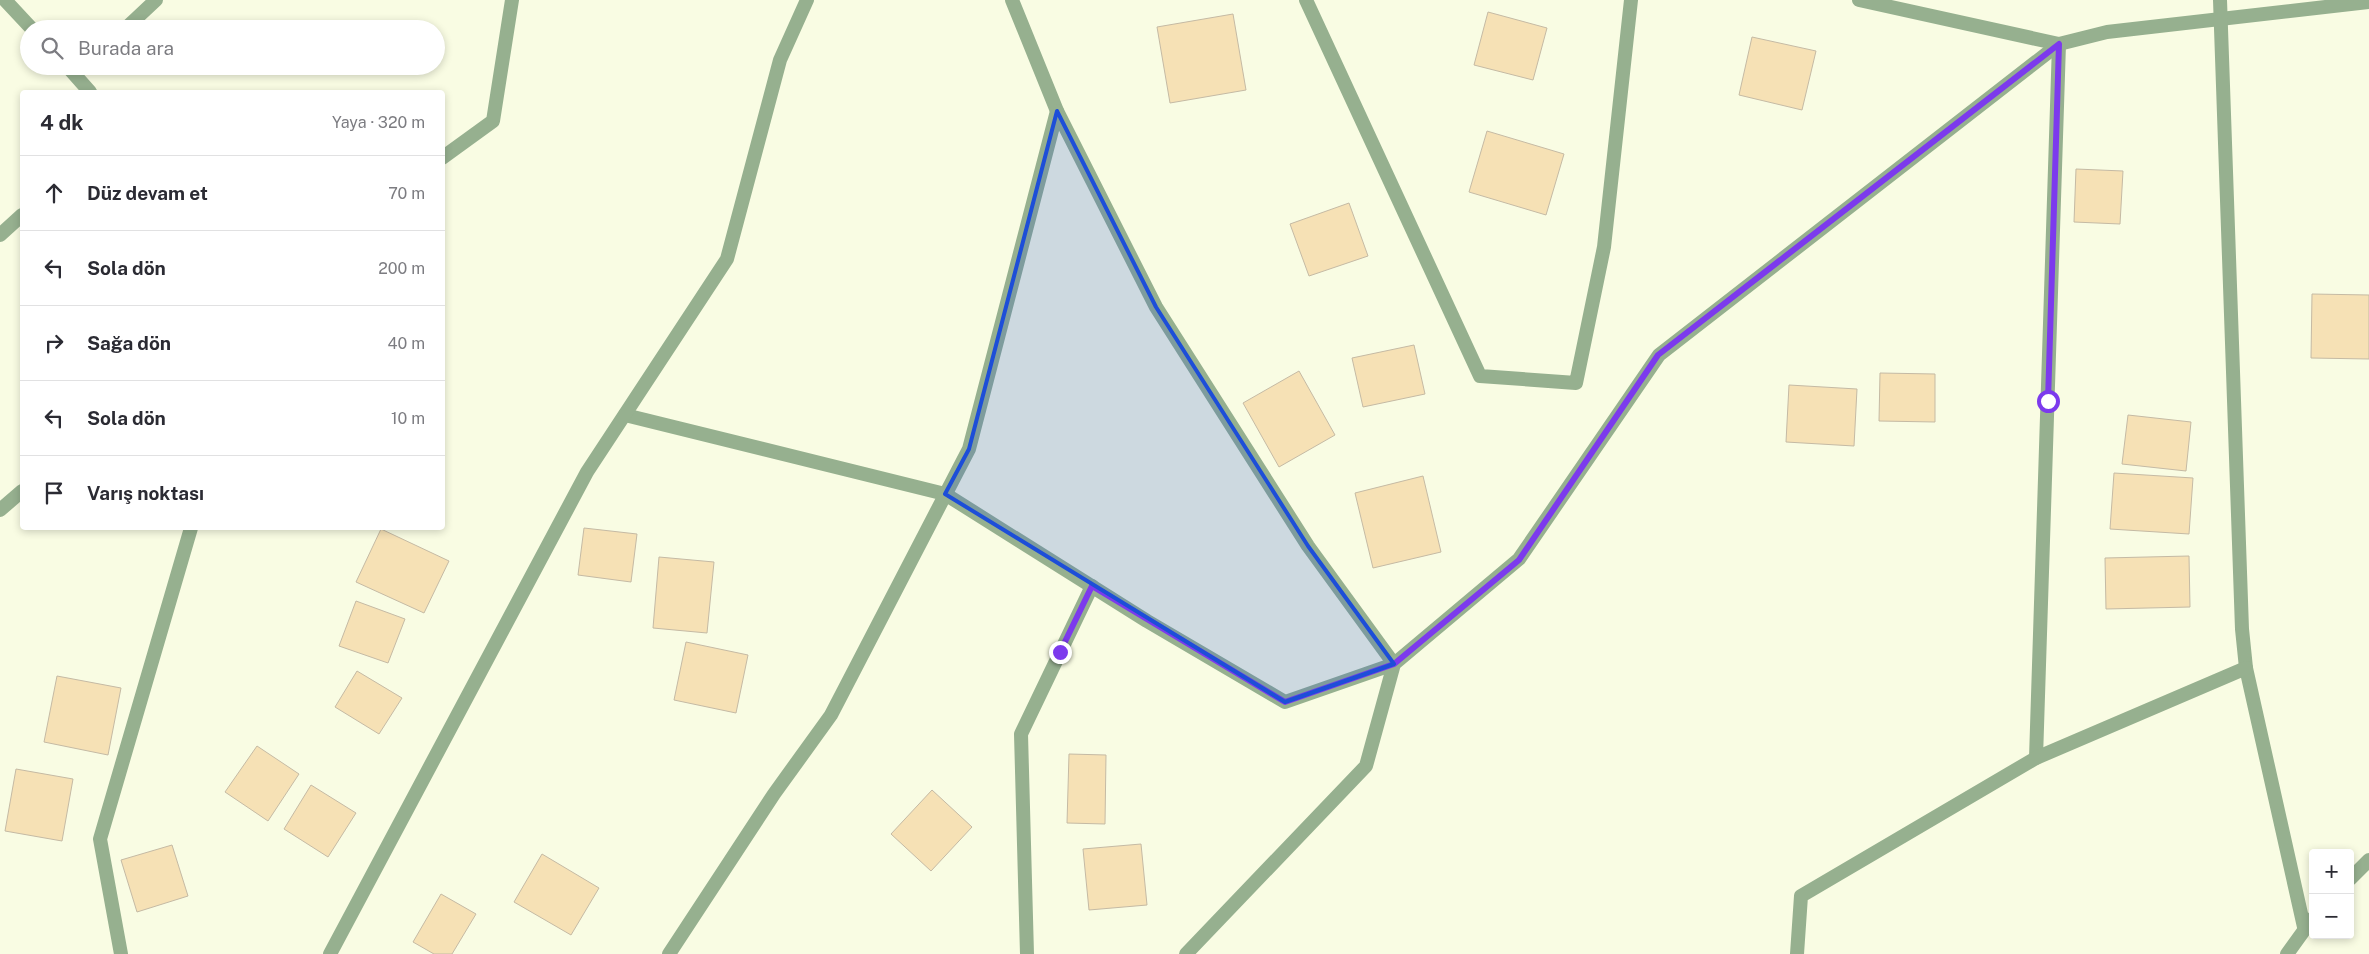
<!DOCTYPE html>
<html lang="tr">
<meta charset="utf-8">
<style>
:root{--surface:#fff;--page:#f7f7f7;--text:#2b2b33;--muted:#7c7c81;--line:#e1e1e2}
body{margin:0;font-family:"Public Sans",sans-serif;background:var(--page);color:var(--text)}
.controls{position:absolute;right:15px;bottom:15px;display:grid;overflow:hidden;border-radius:5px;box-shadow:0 2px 8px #0003}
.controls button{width:45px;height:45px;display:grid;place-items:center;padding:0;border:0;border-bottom:1px solid var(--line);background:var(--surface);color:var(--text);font:25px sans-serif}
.stop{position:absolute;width:15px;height:15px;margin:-11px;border:4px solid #7c3aed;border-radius:50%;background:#fff}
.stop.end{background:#7c3aed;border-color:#fff;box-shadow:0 1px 5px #0008}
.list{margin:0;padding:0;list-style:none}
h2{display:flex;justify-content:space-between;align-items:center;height:65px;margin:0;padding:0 20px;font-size:21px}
h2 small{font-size:16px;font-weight:400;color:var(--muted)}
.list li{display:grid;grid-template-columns:32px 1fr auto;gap:15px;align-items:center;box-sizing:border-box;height:75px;padding:0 20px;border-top:1px solid var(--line)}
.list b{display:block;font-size:19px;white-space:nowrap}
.list em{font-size:16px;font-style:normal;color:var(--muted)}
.icon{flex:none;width:28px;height:28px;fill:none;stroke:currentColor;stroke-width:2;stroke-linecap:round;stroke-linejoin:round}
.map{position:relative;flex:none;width:2369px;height:954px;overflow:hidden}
.search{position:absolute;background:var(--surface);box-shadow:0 2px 8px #0003;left:20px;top:20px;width:425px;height:55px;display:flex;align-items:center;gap:12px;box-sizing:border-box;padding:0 18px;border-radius:28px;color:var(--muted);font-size:19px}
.panel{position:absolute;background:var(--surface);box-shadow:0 2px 8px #0003;left:20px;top:90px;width:425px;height:440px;border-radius:5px}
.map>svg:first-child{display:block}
.building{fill:#f6e1b5;stroke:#c5baa4}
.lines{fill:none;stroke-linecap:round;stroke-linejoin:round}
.minor{stroke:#96b08f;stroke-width:14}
.tertiary{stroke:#96b08f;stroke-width:14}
.route{stroke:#7c3aed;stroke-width:6}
.marked{fill:#1d4ed8;fill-opacity:0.2;stroke:#1d4ed8;stroke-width:4;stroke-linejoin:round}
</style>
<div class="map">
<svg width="2369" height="954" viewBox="0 0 2369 954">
<rect width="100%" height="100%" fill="#f9fce3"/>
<g class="building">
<polygon points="1488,12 1547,28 1533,80 1474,65"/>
<polygon points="1233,14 1246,90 1170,103 1157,27"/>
<polygon points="1752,37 1816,51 1802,110 1739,95"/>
<polygon points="1487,131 1564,154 1546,215 1469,192"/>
<polygon points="2076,169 2123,171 2120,224 2074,222"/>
<polygon points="1349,203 1368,256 1309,276 1290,224"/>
<polygon points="2312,294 2369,295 2369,359 2311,358"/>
<polygon points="1414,345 1425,394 1363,407 1352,358"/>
<polygon points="1299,371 1335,435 1279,467 1243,403"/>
<polygon points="1880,373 1935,374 1935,422 1879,421"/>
<polygon points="1789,385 1857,389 1854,446 1786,442"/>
<polygon points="2128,415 2191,422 2186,471 2122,464"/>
<polygon points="2114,473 2193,478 2189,534 2110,529"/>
<polygon points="1423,476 1441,552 1373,568 1355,493"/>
<polygon points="584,528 637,534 631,582 578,575"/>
<polygon points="381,529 449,561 424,613 356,582"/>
<polygon points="2189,556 2190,607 2106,609 2105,558"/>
<polygon points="659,557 714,562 707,633 653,628"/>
<polygon points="356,601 405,619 388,663 339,646"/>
<polygon points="686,642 748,655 736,713 674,700"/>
<polygon points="357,671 402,698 379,734 335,707"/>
<polygon points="57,676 121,688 108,755 44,742"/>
<polygon points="257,746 299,774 268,821 225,792"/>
<polygon points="1069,754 1106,755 1105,824 1067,823"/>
<polygon points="16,769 73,779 62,841 5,831"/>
<polygon points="311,785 356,813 328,857 284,829"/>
<polygon points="932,790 972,827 931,871 891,834"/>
<polygon points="1141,844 1147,905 1089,910 1083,849"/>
<polygon points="172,845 188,896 137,912 121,860"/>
<polygon points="542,854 599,888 571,935 514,902"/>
<polygon points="441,894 476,914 452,954 434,954 413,942"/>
</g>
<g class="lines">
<g class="minor">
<polyline points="5,0 32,29"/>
<polyline points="1306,0 1480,376 1576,383 1604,247 1631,0"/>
<polyline points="1859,0 2059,44 2107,32 2369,2"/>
<polyline points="2220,0 2242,629 2246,668 2304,927"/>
<polyline points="125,29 156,0"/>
<polyline points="67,66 90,92"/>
<polyline points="442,158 493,121 512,0"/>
<polyline points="0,235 22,215"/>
<polyline points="625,415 945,494 1147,621 1285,702 1394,664 1308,546 1156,307 1057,111 1012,0"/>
<polyline points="0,510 22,491"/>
<polyline points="2036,758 2059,44"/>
<polyline points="121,954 100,839 191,528"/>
<polyline points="330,954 587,472 727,259 780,60 807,0"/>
<polyline points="669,954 774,794 831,715 969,449 1057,111"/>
<polyline points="1027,954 1021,734 1092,586"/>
<polyline points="1186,954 1366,766 1394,664 1519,559 1659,355 2059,44"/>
<polyline points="1797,954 1801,896 2036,758 2246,668"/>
</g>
<g class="tertiary">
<polyline points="2350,879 2369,860"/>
<polyline points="2287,954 2313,918"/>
</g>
</g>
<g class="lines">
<polyline class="route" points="1060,652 1092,586 1285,702 1394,664 1519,560 1658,355 2059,44 2048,401"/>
</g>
<path class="marked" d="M1057,111L1156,307L1308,546L1394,664L1285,702L945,494L969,449Z"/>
</svg>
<div class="controls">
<button>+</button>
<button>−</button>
</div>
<div class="stop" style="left:2048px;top:401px"></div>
<div class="stop end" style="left:1060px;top:652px"></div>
<div class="search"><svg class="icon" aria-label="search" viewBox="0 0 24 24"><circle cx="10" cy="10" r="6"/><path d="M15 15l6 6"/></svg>Burada ara</div>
<section class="panel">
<h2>4 dk<small>Yaya · 320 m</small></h2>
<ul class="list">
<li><svg class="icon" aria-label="ahead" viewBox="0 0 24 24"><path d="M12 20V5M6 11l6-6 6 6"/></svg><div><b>Düz devam et</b></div><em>70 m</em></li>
<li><svg class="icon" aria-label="left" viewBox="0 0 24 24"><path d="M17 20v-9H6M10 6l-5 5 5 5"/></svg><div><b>Sola dön</b></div><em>200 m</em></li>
<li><svg class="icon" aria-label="right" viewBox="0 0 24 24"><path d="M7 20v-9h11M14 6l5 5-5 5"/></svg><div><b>Sağa dön</b></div><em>40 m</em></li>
<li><svg class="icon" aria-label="left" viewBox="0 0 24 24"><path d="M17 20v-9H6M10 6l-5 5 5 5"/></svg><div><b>Sola dön</b></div><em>10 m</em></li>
<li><svg class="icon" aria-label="arrive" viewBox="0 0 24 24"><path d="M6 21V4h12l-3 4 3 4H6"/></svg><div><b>Varış noktası</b></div></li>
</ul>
</section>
</div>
